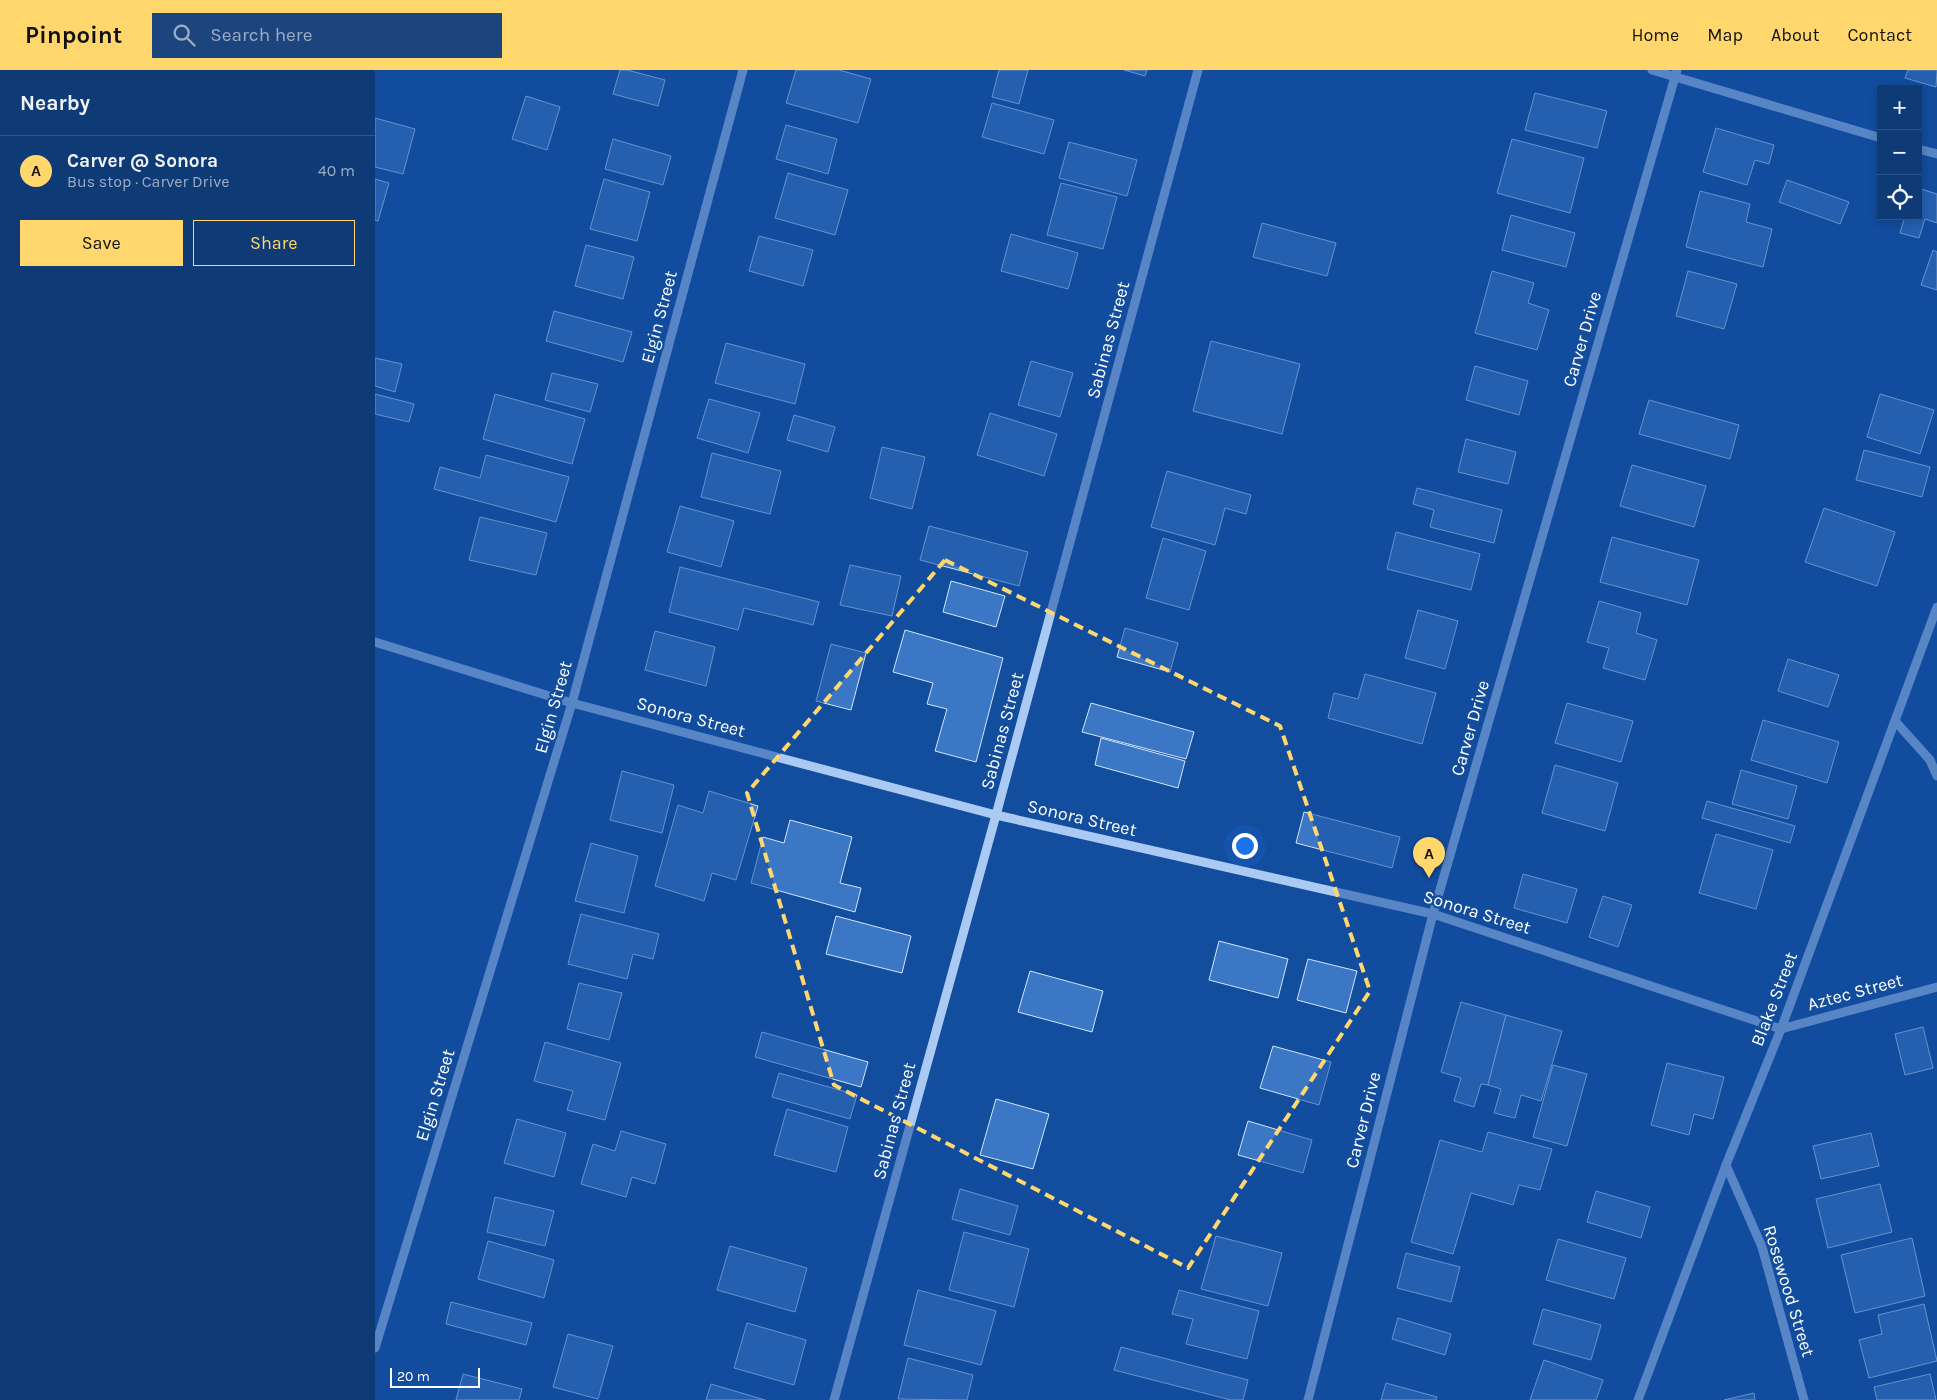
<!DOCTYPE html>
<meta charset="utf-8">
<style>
:root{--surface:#0e3a76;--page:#1c457e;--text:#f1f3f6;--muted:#9badc5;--line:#2e5488;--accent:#ffd76d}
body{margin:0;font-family:Karla,sans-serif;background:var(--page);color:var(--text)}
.controls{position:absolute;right:15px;top:15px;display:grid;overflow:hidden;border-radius:0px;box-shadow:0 2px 8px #0003}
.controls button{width:45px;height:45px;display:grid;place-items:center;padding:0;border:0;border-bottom:1px solid var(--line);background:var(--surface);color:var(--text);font:25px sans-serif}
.scale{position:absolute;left:15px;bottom:12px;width:90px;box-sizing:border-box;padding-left:5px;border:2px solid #fff;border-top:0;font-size:14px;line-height:18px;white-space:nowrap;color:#fff;-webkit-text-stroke:4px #134d9e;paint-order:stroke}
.you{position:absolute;left:869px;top:775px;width:18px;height:18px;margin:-12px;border:4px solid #fff;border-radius:50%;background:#1a73e8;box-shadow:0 0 0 8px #1a73e833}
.badge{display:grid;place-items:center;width:32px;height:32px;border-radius:50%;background:var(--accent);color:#111;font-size:16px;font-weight:700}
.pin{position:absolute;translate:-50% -41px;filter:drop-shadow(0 1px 2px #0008)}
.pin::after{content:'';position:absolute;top:26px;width:18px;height:15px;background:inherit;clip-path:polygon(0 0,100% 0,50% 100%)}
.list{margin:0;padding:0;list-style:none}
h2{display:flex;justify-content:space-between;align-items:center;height:65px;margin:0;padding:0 20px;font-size:21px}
h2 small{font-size:16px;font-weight:400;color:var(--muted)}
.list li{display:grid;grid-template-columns:32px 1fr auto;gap:15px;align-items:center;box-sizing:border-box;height:70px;padding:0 20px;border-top:1px solid var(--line)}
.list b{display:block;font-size:19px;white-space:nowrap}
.list p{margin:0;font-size:16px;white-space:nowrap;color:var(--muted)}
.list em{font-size:16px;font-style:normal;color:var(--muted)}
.actions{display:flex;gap:10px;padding:15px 20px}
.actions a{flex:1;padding:11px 0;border:1px solid var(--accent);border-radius:0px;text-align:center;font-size:18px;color:var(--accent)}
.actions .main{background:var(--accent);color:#111}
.icon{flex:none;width:28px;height:28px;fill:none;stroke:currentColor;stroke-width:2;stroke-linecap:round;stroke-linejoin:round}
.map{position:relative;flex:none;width:1562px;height:1330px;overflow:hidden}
header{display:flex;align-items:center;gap:30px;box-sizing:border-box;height:70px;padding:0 25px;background:var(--accent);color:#111}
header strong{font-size:24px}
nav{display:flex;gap:28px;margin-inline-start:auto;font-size:18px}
.search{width:350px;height:45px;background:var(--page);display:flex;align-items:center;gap:12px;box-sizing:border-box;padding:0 18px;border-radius:0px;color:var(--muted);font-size:19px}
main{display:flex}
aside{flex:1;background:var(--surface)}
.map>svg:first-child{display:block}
.building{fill:#3c77c5;stroke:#d2e5fd}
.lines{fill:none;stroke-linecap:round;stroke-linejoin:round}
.minor{stroke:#aacaf4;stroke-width:9}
.marked{fill:none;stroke:#ffd76d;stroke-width:4;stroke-dasharray:10 6;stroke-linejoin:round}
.labels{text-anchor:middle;stroke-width:4.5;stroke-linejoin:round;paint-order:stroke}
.street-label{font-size:18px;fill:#fff;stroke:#134d9e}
</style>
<header>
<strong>Pinpoint</strong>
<div class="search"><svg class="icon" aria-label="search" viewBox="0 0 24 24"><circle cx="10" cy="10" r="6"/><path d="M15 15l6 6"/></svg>Search here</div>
<nav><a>Home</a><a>Map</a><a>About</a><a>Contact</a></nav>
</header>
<main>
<aside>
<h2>Nearby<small></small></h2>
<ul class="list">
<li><span class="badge">A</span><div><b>Carver @ Sonora</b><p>Bus stop · Carver Drive</p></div><em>40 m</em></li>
</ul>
<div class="actions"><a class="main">Save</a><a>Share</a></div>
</aside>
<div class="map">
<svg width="1562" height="1330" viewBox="0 0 1562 1330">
<rect width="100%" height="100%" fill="#134d9e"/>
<g class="building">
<polygon points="245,0 252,0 290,10 283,36 238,24"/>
<polygon points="421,0 464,0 496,9 483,53 411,33"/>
<polygon points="624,0 653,0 644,34 617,27"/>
<polygon points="749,0 772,0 770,6"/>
<polygon points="1533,0 1562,0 1561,17 1530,8"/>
<polygon points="1160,23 1232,41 1222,78 1150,60"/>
<polygon points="151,26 185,37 172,80 137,69"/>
<polygon points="617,33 679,50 669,84 607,67"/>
<polygon points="0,48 40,59 28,104 0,97"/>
<polygon points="411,55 462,69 453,104 401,89"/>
<polygon points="1341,58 1399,75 1394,94 1380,90 1372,115 1328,102"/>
<polygon points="238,69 296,86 288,115 230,99"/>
<polygon points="1137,69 1209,88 1195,143 1122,123"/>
<polygon points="694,72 762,90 752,126 684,108"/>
<polygon points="413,103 473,120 460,165 400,148"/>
<polygon points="0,109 14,113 3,151 0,150"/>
<polygon points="229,109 275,122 262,171 215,159"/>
<polygon points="1412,110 1474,132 1465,154 1404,132"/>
<polygon points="686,113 742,127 728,179 672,165"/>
<polygon points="1543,118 1562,124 1562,153 1550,149 1544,168 1525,163 1530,146 1543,146"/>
<polygon points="1325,121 1375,134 1371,152 1397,159 1388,197 1311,177"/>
<polygon points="1136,145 1200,163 1191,197 1127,180"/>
<polygon points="887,153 961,173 952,206 878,187"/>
<polygon points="636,164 703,183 693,219 626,201"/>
<polygon points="384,166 438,180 428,216 374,201"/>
<polygon points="211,175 259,187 248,229 200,216"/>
<polygon points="1558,180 1562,182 1562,220 1546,215"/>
<polygon points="1117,201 1159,213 1153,233 1174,240 1162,280 1100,263"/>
<polygon points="1313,201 1362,214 1349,259 1301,246"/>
<polygon points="179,241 257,262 248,292 171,271"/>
<polygon points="836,271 925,294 907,364 818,341"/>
<polygon points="351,273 430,294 420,334 340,313"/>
<polygon points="0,288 27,294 20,322 0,316"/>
<polygon points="656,291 698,303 685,347 643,335"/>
<polygon points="1100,296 1153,311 1144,345 1091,330"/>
<polygon points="177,303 223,314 215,342 170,330"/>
<polygon points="0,324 39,334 34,352 0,344"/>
<polygon points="120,324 210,349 197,394 108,369"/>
<polygon points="1505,324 1559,340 1545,384 1492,367"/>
<polygon points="334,329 385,343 373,383 322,368"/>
<polygon points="1274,330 1364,355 1355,389 1264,364"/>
<polygon points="615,343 682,364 669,406 602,385"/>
<polygon points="419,345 460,357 453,382 412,370"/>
<polygon points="1091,369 1141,382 1133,414 1083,402"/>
<polygon points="507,377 550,387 537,439 495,428"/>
<polygon points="1489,380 1555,397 1547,427 1481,410"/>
<polygon points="337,383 406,401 395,444 326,427"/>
<polygon points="111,385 194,407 181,452 59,419 65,397 105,408"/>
<polygon points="1257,395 1331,416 1319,457 1245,436"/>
<polygon points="792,401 876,425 871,444 850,438 840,475 776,457"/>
<polygon points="1042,418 1127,440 1119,473 1055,457 1059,440 1038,434"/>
<polygon points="305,436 359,451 346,497 292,482"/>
<polygon points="1449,438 1520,462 1502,516 1430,492"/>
<polygon points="105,447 172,463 161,505 94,490"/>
<polygon points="554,456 653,482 644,516 545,490"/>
<polygon points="1021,462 1105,484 1096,520 1012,499"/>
<polygon points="1237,467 1324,490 1312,535 1225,512"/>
<polygon points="788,468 831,481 814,540 771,528"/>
<polygon points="475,495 526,506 517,546 465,535"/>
<polygon points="305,497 444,532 438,555 369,538 363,560 294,542"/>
<polygon points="576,511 630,526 621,557 568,542"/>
<polygon points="1224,531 1266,543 1261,563 1282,570 1270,610 1228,598 1234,578 1212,572"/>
<polygon points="1043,540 1083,551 1070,599 1030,588"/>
<polygon points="750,558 803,573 795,602 742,587"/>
<polygon points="530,560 628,588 601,692 560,681 572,639 552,634 558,613 518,602"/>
<polygon points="280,561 340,577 331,616 270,600"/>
<polygon points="456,574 491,583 476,640 441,631"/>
<polygon points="1413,589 1464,605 1453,637 1403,621"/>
<polygon points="990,604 1061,623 1047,674 953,648 959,623 983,629"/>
<polygon points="716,633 819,662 811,689 707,662"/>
<polygon points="1192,633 1258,651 1246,692 1180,673"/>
<polygon points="1388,650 1464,672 1452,713 1376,690"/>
<polygon points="726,668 810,691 803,718 720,695"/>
<polygon points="1180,695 1243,713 1230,761 1167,743"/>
<polygon points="1366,700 1422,716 1413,749 1357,734"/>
<polygon points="247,701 299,715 287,763 235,750"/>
<polygon points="334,721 383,736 361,810 337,803 329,831 280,816 303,735 328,743"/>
<polygon points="1332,731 1420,756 1415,773 1327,748"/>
<polygon points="929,742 1025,767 1017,798 921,773"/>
<polygon points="415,750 477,767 465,813 486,818 480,842 376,813 388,767 409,773"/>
<polygon points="1341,764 1398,780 1381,839 1324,823"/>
<polygon points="216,773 263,786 249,843 200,831"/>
<polygon points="1148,804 1202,819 1192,853 1139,838"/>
<polygon points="1228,826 1257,835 1243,877 1214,867"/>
<polygon points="206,844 284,864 278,889 258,884 252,909 193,894"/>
<polygon points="461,846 536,866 527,903 451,884"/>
<polygon points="844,871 913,889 903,928 834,910"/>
<polygon points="933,889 982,901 971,943 922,930"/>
<polygon points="655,901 728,921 717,962 643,942"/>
<polygon points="204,913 247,923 234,970 192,959"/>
<polygon points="1086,932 1131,945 1113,1015 1106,1014 1099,1037 1079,1031 1086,1008 1066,1002"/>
<polygon points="1131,945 1187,961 1166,1031 1146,1025 1140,1048 1119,1043 1126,1019 1113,1015"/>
<polygon points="1548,957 1558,998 1530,1005 1520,964"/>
<polygon points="387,962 493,992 486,1017 380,987"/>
<polygon points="170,972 246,993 230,1050 192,1040 198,1021 159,1011"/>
<polygon points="898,976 956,992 944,1035 885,1018"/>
<polygon points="1292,993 1349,1007 1338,1049 1319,1044 1314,1065 1276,1055"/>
<polygon points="1178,995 1212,1004 1192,1076 1158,1067"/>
<polygon points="404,1003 482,1025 475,1049 397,1027"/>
<polygon points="621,1029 674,1044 658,1099 605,1085"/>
<polygon points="412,1039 473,1057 461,1102 399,1085"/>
<polygon points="142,1049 191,1063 179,1107 129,1093"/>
<polygon points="873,1051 937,1070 928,1103 863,1085"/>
<polygon points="246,1061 291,1074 280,1114 257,1107 251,1127 206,1114 218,1074 240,1081"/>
<polygon points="1113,1062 1177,1079 1165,1120 1144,1115 1138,1135 1096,1123 1078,1184 1036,1172 1065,1070 1107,1082"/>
<polygon points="1496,1063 1504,1096 1446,1109 1438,1076"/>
<polygon points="1505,1114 1517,1162 1453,1178 1441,1129"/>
<polygon points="585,1119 643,1136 635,1165 577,1149"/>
<polygon points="1221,1121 1275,1137 1266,1168 1212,1152"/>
<polygon points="120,1127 179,1141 170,1176 112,1162"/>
<polygon points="589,1162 654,1179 639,1237 574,1220"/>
<polygon points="841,1166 907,1183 893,1236 826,1219"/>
<polygon points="1537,1168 1550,1226 1480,1243 1466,1185"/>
<polygon points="1183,1169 1251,1188 1239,1229 1171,1210"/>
<polygon points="113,1171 179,1190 169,1228 103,1209"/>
<polygon points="355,1176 432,1198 420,1242 342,1220"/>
<polygon points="1031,1183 1085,1197 1076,1232 1022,1218"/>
<polygon points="543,1220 621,1241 606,1295 529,1275"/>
<polygon points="804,1220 884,1241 872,1289 811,1274 818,1249 797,1244"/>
<polygon points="76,1232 157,1253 151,1275 71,1254"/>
<polygon points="1549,1234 1562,1291 1494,1308 1484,1270 1507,1264 1503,1245"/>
<polygon points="1168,1239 1226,1255 1216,1290 1158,1274"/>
<polygon points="1023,1248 1076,1264 1070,1285 1017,1269"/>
<polygon points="372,1253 431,1270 419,1315 359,1298"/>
<polygon points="193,1264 238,1276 223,1329 178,1317"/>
<polygon points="746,1277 873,1310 868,1330 856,1330 739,1300"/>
<polygon points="533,1288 598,1305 592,1330 523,1329"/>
<polygon points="1169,1290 1228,1310 1221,1330 1155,1330"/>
<polygon points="88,1304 147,1319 144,1330 81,1330"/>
<polygon points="1555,1304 1561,1330 1502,1330 1499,1317"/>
<polygon points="1011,1313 1062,1327 1061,1330 1006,1330"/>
<polygon points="336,1314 390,1330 331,1330"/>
<polygon points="1379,1323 1380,1330 1349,1330"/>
</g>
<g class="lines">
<g class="minor">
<polyline points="1277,0 1506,68"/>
<polyline points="1543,79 1562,84"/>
<polyline points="0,572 197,633 621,745 1058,844 1406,959 1562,917"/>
<polyline points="1520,651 1555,690 1562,706"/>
<polyline points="1351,1095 1387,1177 1429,1330"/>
<polyline points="0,1278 197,633 368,0"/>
<polyline points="459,1330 621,745 823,0"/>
<polyline points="933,1330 1058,844 1302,0"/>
<polyline points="1263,1330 1351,1095 1406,959 1562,537"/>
</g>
</g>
<path d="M0 0H1562V1330H0ZM570,490L905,656L995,921L813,1198L459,1015L372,723Z" fill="#134d9e" fill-opacity=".55" fill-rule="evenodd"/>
<path class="marked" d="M570,490L905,656L995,921L813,1198L459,1015L372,723Z"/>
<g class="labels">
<g class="street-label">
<text transform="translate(284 247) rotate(-75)" y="6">Elgin Street</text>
<text transform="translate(1207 269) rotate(-74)" y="6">Carver Drive</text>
<text transform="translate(733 270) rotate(-75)" y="6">Sabinas Street</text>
<text transform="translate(178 637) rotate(-74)" y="6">Elgin Street</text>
<text transform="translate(316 647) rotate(15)" y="6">Sonora Street</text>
<text transform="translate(1095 658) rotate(-74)" y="6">Carver Drive</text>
<text transform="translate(627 661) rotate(-75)" y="6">Sabinas Street</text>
<text transform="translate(707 748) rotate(13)" y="6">Sonora Street</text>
<text transform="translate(1102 842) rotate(17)" y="6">Sonora Street</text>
<text transform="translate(1480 922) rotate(-15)" y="6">Aztec Street</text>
<text transform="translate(1399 929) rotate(-69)" y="6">Blake Street</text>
<text transform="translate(60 1025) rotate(-73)" y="6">Elgin Street</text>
<text transform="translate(988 1050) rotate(-76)" y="6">Carver Drive</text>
<text transform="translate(519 1051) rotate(-75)" y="6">Sabinas Street</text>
<text transform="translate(1414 1221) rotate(73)" y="6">Rosewood Street</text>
</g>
</g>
</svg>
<div class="controls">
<button>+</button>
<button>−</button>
<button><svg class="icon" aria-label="locate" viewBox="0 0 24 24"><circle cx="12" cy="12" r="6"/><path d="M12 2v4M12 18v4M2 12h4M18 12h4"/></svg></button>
</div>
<div class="scale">20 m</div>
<div class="you"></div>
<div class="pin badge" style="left:1054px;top:808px">A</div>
</div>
</main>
